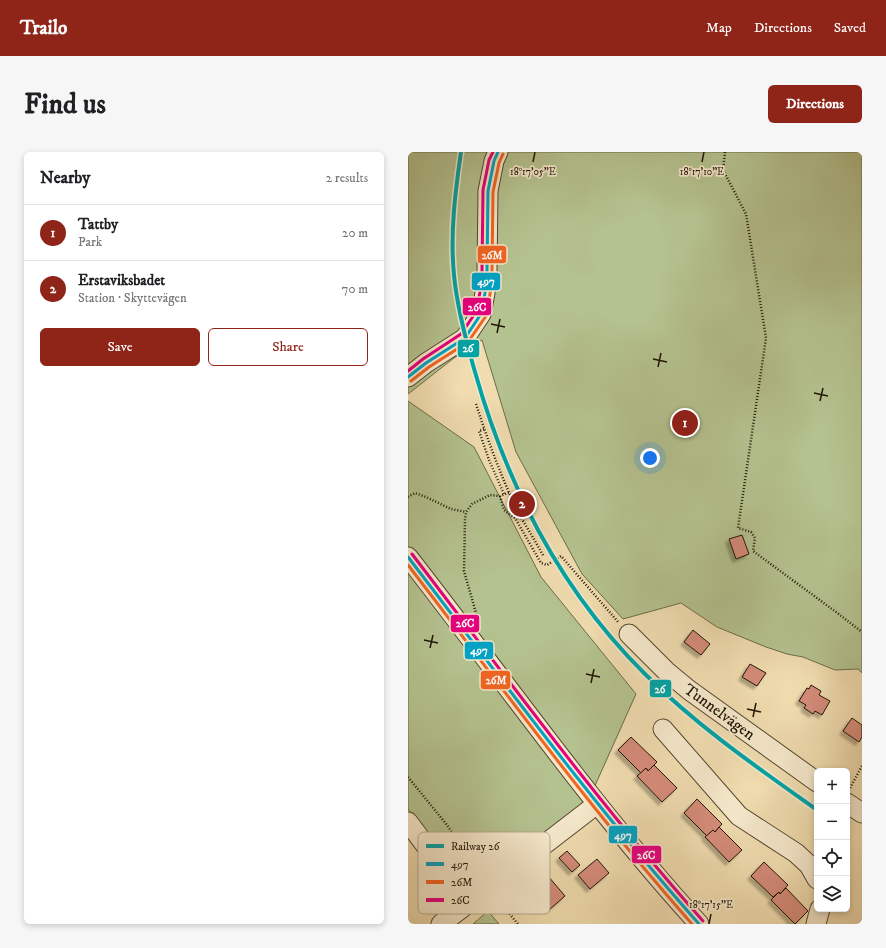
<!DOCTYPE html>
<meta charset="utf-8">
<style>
:root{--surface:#fff;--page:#f6f6f6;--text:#202124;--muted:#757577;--line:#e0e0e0;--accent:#8f2418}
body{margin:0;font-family:"IM FELL DW Pica",serif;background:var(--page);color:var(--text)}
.controls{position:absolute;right:12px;bottom:12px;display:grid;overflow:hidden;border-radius:6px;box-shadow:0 2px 6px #0003}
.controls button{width:36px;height:36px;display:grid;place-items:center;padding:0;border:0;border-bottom:1px solid var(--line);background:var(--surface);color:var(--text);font:20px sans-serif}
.you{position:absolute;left:242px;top:306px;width:14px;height:14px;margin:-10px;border:3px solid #fff;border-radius:50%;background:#1a73e8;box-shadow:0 0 0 6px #1a73e833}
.badge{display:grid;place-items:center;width:26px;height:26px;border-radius:50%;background:var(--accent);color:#fff;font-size:13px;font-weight:700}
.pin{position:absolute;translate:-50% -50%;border:2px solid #fff;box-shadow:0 1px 4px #0006}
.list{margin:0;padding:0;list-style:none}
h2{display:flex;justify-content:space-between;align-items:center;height:52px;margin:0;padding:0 16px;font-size:17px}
h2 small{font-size:13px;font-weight:400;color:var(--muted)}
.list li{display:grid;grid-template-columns:26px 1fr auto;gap:12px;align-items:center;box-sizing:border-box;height:56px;padding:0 16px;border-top:1px solid var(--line)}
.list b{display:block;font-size:15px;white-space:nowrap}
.list p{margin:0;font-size:13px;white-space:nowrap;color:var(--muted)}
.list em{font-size:13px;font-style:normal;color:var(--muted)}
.actions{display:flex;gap:8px;padding:12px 16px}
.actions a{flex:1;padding:9px 0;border:1px solid var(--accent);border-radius:6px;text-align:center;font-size:14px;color:var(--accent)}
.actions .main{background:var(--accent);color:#fff}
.icon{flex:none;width:22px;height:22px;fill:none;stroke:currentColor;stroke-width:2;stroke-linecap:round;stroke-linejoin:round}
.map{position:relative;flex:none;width:454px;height:772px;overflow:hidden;border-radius:6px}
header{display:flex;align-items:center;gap:24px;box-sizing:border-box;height:56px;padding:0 20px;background:var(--accent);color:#fff}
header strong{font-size:19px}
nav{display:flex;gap:22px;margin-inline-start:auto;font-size:14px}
.intro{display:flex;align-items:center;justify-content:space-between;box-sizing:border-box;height:96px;padding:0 24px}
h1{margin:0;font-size:28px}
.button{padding:10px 18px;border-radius:6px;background:var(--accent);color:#fff;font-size:14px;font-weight:700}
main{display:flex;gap:24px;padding:0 24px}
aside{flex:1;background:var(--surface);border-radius:6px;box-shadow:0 2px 6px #0003}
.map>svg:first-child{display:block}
.green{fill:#b4c28f;stroke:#6a6c4a}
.building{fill:#d48b79;stroke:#201506;filter:url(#shadow)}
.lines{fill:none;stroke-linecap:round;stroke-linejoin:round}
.minor-casing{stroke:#544730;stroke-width:21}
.path{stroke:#201506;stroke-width:2.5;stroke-dasharray:1 2;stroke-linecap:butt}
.minor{stroke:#f5e8cb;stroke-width:19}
.bus-1-casing{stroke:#f5e8cb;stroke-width:6}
.bus-2-casing{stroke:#f5e8cb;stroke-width:6}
.bus-3-casing{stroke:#f5e8cb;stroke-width:6}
.bus-1{stroke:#02a2c4;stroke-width:3}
.bus-2{stroke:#f26522;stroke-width:3}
.bus-3{stroke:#e5007d;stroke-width:3}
.rail-1-casing{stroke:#f5e8cb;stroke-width:7}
.rail-1{stroke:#02a3a5;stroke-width:4}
.ticks{fill:none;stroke:#201506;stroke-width:1.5}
.labels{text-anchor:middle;stroke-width:3.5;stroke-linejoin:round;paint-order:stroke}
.street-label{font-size:16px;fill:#201506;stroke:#f5e8cb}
.key{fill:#f5e8cb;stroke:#b5a990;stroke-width:1}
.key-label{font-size:11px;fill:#201506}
.ticks-label{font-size:10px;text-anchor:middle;fill:#201506;stroke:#f5e8cb;stroke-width:3.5;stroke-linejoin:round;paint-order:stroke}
.line-badge{stroke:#f5e8cb;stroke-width:1.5}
.badge-label{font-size:11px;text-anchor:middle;font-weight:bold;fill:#fff}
</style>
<header>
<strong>Trailo</strong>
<nav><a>Map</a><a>Directions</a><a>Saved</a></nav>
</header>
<div class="intro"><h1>Find us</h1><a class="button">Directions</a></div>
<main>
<aside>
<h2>Nearby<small>2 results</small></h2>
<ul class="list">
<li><span class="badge">1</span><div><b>Tattby</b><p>Park</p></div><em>20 m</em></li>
<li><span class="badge">2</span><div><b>Erstaviksbadet</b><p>Station · Skyttevägen</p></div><em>70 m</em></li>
</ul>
<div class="actions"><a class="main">Save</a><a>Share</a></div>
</aside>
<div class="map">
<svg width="454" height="772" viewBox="0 0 454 772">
<defs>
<filter id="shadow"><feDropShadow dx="-3.5" dy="3.5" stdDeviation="1" flood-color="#0004"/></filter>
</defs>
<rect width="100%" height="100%" fill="#f0dcaf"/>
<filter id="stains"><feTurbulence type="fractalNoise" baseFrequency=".005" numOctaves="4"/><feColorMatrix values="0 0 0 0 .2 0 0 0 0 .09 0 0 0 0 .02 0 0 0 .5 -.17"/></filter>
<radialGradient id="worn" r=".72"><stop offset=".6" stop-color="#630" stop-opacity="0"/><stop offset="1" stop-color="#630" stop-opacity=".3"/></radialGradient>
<g class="green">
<polygon points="0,0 454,0 454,521 450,517 427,518 395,505 379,502 358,495 309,475 273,451 215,467 174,422 108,300 74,188 46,206 0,242"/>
<polygon points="0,249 66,295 133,425 228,542 177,656 119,690 61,738 0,657"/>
<polygon points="80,759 91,772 65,772"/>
</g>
<g class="building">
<polygon points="334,383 341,402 328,407 321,387"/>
<polygon points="285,478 302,492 293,503 276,490"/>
<polygon points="342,512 358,521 349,534 334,525"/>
<polygon points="403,533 413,539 411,543 422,549 414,563 407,559 405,562 396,556 398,553 391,549 399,536 401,537"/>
<polygon points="444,566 454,573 454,585 451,590 435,579"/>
<polygon points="223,585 249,610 240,619 238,616 233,621 210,598"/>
<polygon points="246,613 269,636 254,650 229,624 238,616 240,619"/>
<polygon points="289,647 314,672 307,680 305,678 299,684 276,661"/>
<polygon points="311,675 334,698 321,710 297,685 305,678 307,680"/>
<polygon points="159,699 172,713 164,720 151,706"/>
<polygon points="189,707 201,721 182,737 170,723"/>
<polygon points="356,710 380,733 372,742 371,740 365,745 343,724"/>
<polygon points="140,724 157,744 141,758 137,753 131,758 118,743"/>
<polygon points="378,736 400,759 387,772 363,748 371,740 372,742"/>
</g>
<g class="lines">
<g class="minor-casing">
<g id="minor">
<polyline points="0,225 18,211 57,186 73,162 77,141 79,119 80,39 86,9 90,0"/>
<path d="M0,405C96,528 186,657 291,772"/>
<polyline points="221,482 258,519 281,538 409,630"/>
<polyline points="255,577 331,664 388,701 401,713 409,727"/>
<polyline points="439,651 454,661"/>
<polyline points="0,670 61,751"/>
<polyline points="33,772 189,652"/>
<polyline points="408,772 412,757"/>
</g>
</g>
<g class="path">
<polyline points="317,0 315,18 338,62 358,186 330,376 343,380 347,386 345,399 428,460 454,480"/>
<path d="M68,252C80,289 94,327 111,362C119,376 128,390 136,405"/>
<polyline points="76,277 71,279 81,308 96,342"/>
<polyline points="92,344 96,358 107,366 133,411 139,413 153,404 211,471"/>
<polyline points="0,345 7,341 18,345 43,357 58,360"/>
<polyline points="71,468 68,461 56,419 57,368 58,360 64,352 82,343 92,344 102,340"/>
<polyline points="0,625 39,673 72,723"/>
<polyline points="442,636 454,614"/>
<polyline points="90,748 110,772"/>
</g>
<use href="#minor" class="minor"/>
<g class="bus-1-casing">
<g id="bus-1">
<polyline points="0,225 18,211 57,186 73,162 77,141 79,119 80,39 86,9 90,0"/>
<path d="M0,405C95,529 187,655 291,772"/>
</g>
</g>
<g class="bus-2-casing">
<g id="bus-2">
<polyline points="3,229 21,215 60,190 78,164 82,142 84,119 85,40 91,11 95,2"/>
<path d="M0,413C93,534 183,658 284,772"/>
</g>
</g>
<g class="bus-3-casing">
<g id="bus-3">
<polyline points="0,219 15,207 53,182 68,160 72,140 74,119 75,38 81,8 85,0"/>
<path d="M4,402C99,526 191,652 295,769"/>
</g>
</g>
<use href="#bus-1" class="bus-1"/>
<use href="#bus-2" class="bus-2"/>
<use href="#bus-3" class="bus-3"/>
<g class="rail-1-casing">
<path id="rail-1" d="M53,0C47,41 42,82 46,123C49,156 58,189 67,220C99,333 153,439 237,522C289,574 350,616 409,658"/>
</g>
<use href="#rail-1" class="rail-1"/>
</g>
<path class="ticks" d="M125,10L127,0M294,10L296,0M83,172L97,175M89,181L92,167M245,207L259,210M250,215L253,201M406,241L420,244M412,249L415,236M16,488L30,491M22,496L25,483M178,522L192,525M183,531L186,517M339,557L353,560M345,565L348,551M301,772L303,762"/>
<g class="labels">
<g class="street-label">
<text transform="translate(312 559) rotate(36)" y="6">Tunnelvägen</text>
</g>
</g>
<rect x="10" y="680" width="132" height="82" rx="6" class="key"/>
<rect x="18" y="692" width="18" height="4" fill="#02a3a5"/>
<rect x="18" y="710" width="18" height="4" fill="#02a2c4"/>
<rect x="18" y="728" width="18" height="4" fill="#f26522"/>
<rect x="18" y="746" width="18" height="4" fill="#e5007d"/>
<g class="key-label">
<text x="43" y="698">Railway 26</text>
<text x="43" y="716">497</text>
<text x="43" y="734">26M</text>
<text x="43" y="752">26C</text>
</g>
<g class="ticks-label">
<text x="125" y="23">18°17'05"E</text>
<text x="294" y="23">18°17'10"E</text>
<text x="303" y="756">18°17'15"E</text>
</g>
<g class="line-badge">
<rect x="69" y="93" width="30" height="19" rx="4" fill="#f26522"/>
<rect x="63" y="120" width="30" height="19" rx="4" fill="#02a2c4"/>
<rect x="54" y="145" width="30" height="19" rx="4" fill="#e5007d"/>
<rect x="49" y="187" width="23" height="19" rx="4" fill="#02a3a5"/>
<rect x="42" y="462" width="30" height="19" rx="4" fill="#e5007d"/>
<rect x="56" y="489" width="30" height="19" rx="4" fill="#02a2c4"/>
<rect x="72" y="518" width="31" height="20" rx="4" fill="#f26522"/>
<rect x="241" y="527" width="23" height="19" rx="4" fill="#02a3a5"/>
<rect x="200" y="673" width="30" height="19" rx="4" fill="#02a2c4"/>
<rect x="223" y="693" width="31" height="19" rx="4" fill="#e5007d"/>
</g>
<g class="badge-label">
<text x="84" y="107">26M</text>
<text x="78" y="133">497</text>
<text x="69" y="159">26C</text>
<text x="60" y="200">26</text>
<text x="57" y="475">26C</text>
<text x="71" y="502">497</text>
<text x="88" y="532">26M</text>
<text x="252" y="541">26</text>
<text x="215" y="687">497</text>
<text x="238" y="707">26C</text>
</g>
<rect width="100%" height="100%" filter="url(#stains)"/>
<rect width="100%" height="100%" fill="url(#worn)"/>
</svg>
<div class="controls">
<button>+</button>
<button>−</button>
<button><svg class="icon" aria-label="locate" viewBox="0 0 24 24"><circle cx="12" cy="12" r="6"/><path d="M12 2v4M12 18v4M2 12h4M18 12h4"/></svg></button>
<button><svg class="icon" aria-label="layers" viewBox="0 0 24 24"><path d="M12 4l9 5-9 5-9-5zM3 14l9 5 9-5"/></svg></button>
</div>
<div class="you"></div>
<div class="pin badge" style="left:277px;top:271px">1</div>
<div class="pin badge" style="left:114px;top:352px">2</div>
</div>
</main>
